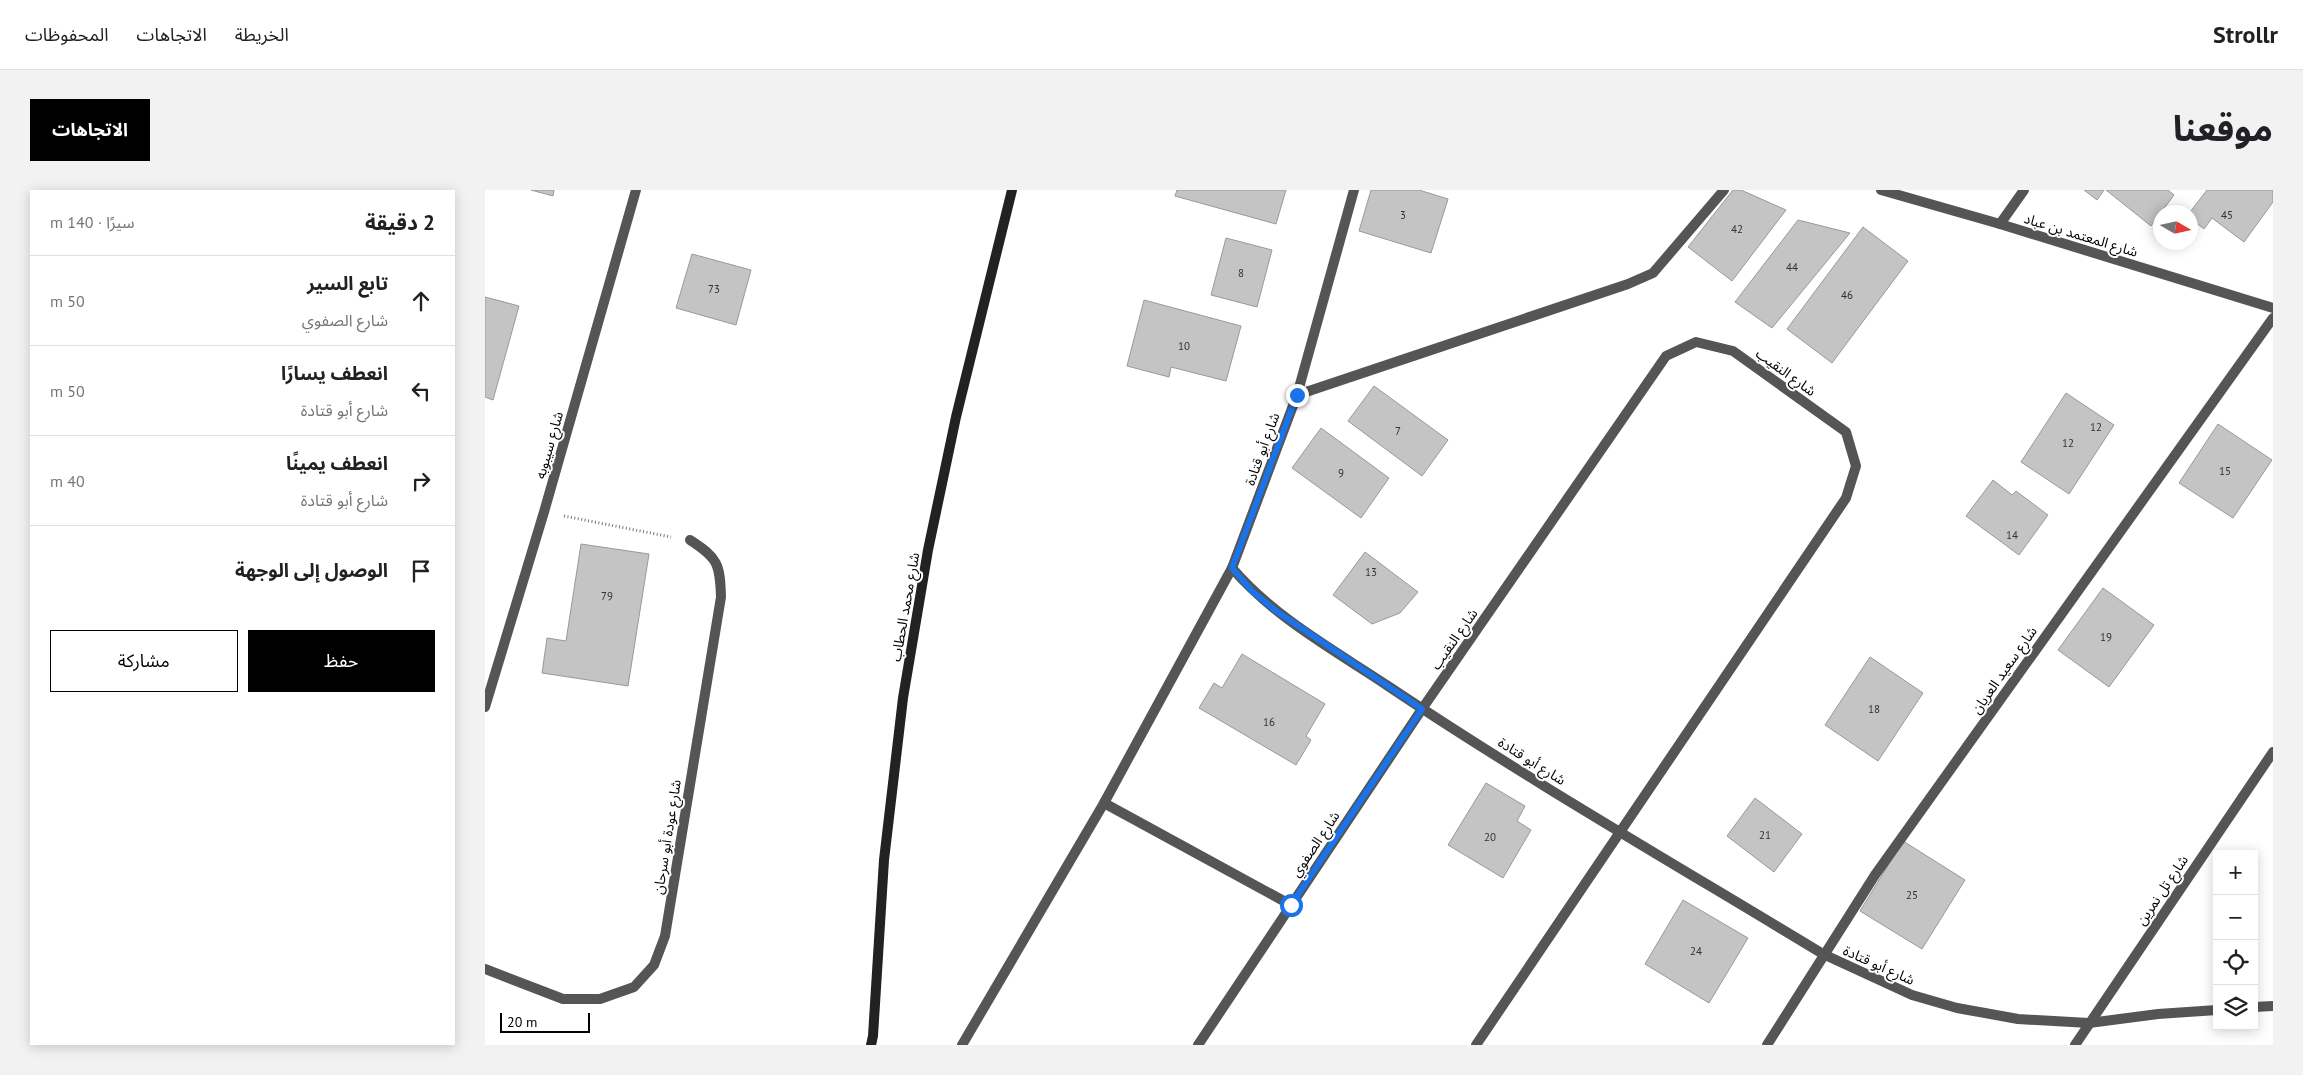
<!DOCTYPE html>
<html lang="ar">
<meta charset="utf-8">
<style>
:root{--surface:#fff;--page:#f2f2f2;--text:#202124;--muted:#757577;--line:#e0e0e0;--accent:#000}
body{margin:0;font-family:"PT Sans","Noto Sans Arabic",sans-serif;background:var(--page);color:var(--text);direction:rtl}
.controls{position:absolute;right:15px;bottom:15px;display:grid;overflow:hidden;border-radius:0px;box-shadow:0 2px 12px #0003}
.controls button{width:45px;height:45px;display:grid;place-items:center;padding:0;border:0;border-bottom:1px solid var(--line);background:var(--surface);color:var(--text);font:25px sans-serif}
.compass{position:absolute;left:1668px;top:15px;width:45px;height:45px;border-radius:50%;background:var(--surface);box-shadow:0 2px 12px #0003;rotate:99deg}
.scale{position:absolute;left:15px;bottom:12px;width:90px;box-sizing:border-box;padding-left:5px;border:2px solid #000;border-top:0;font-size:14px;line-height:18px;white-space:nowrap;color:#000;-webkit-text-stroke:4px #fff;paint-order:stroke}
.stop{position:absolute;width:15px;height:15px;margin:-11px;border:4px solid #1a73e8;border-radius:50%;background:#fff}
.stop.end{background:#1a73e8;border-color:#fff;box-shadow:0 1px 5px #0008}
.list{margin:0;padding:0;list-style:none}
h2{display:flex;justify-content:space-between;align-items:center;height:65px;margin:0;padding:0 20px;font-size:21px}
h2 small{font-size:16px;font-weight:400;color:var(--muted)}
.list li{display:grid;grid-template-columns:32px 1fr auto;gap:15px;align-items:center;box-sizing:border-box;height:90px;padding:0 20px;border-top:1px solid var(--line)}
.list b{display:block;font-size:19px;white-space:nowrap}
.list p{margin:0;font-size:16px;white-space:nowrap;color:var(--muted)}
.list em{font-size:16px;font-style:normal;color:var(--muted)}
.actions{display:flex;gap:10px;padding:15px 20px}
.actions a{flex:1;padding:11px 0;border:1px solid var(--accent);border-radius:0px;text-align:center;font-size:18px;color:var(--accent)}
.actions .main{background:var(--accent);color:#fff}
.icon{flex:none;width:28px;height:28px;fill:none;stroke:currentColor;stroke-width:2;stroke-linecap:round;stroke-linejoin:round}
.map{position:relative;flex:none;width:1788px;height:855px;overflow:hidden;direction:ltr;border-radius:0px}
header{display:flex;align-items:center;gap:30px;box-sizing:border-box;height:70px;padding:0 25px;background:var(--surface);border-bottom:1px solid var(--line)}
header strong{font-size:24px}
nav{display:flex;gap:28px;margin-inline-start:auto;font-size:18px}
.intro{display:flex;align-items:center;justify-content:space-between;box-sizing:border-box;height:120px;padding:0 30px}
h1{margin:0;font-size:35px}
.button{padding:12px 22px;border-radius:0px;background:var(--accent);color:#fff;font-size:18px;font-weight:700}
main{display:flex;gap:30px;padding:0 30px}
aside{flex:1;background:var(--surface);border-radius:0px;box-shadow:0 2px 12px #0003}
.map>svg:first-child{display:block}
.building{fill:#c4c4c4;stroke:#999}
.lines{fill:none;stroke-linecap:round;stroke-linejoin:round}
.path{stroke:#777;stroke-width:3;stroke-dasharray:1 2.5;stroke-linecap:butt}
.lane{stroke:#555;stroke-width:10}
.street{stroke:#555;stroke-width:10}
.secondary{stroke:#222;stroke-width:10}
.route{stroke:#1a73e8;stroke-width:6}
.labels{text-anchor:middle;stroke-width:4;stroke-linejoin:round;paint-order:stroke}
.number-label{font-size:11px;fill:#313131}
.street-label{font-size:14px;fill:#000;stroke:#fff}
</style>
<header>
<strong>Strollr</strong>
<nav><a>الخريطة</a><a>الاتجاهات</a><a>المحفوظات</a></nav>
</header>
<div class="intro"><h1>موقعنا</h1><a class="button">الاتجاهات</a></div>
<main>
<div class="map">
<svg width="1788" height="855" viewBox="0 0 1788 855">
<rect width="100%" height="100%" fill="#fff"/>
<g class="building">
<polygon points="46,0 69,0 68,6"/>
<polygon points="692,0 801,0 791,34 690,6"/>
<polygon points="886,0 934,0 963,9 946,63 874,41"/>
<polygon points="1248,0 1256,0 1301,20 1247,91 1203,57"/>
<polygon points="1599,0 1619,0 1612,10"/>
<polygon points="1621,0 1683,0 1689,5 1666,36"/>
<polygon points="1722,0 1788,0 1788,12 1759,52 1727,28 1719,39 1706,29 1705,22"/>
<polygon points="1313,30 1365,43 1287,138 1250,112"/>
<polygon points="1378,37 1423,71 1347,173 1302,139"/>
<polygon points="741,48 787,60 772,117 726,105"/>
<polygon points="207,64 266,80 251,135 191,118"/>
<polygon points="0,107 34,116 8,210 0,207"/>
<polygon points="659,110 756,136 741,191 686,177 684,187 642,176"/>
<polygon points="889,196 963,250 937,286 863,231"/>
<polygon points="1581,203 1629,235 1584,304 1536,272"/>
<polygon points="1733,234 1787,270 1748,328 1694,293"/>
<polygon points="836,238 904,288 876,328 807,278"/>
<polygon points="1508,290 1527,305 1531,301 1563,325 1534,365 1481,326"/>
<polygon points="96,354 164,364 143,496 57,483 62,448 81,451"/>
<polygon points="880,362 933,402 915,423 887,434 848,405"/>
<polygon points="1618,398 1669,435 1624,497 1573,460"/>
<polygon points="757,464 840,514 821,546 826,550 811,575 714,518 729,493 737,498"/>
<polygon points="1385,467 1438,503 1393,571 1340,535"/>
<polygon points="1001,593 1040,616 1032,631 1046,640 1018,688 963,655"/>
<polygon points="1270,608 1317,644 1289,682 1242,646"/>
<polygon points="1418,651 1480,690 1437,759 1375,721"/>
<polygon points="1198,710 1263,748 1224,813 1160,774"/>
</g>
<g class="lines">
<polyline class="path" points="79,326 186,347"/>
<polyline class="lane" points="477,855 619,613"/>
<g class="street">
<polyline points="1396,0 1515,34 1788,118"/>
<polyline points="1515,34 1539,0"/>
<polyline points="812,205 1143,94 1168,83 1239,0"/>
<path d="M747,378C790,428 849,460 903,496C1045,591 1193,676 1338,764L1427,805L1472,818L1533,829L1604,833L1673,824L1732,820"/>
<polyline points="0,517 59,322 151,0"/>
<polyline points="806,715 619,613 747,378 812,205 869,0"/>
<path d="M0,779L78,809H115L149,797L169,775L180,746L236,407C235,374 233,368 205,350"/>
<polyline points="1769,817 1788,816"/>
<polyline points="713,855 937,519 1181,166 1211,152 1248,161 1361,242 1371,276 1361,308 991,855"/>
<polyline points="1282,855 1390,685 1788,128"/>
<polyline points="1590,855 1788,562"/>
</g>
<polyline class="secondary" points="386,855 388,846 399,670 418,508 443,360 471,227 527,0"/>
</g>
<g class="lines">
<polyline class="route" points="806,715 937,519 791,421 768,402 747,378 812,205"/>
</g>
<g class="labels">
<g class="number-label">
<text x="918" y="29">3</text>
<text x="1742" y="29">45</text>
<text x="1252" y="43">42</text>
<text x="1307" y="81">44</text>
<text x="756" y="87">8</text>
<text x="229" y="103">73</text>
<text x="1362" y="109">46</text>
<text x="699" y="160">10</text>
<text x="1611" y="241">12</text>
<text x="913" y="245">7</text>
<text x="1583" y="257">12</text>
<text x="1740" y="285">15</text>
<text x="856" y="287">9</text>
<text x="1527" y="349">14</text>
<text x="886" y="386">13</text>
<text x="122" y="410">79</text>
<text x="1621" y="451">19</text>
<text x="1389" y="523">18</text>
<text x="784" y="536">16</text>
<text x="1280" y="649">21</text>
<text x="1005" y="651">20</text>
<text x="1427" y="709">25</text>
<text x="1211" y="765">24</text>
</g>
<g class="street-label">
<text transform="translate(1596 45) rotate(17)" y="5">شارع المعتمد بن عباد</text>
<text transform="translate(1301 182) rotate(36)" y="5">شارع النقيب</text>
<text transform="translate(64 255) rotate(-74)" y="5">شارع سيبوبه</text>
<text transform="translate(777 259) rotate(-70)" y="5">شارع أبو قتادة</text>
<text transform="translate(420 417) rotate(-80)" y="5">شارع محمد الحطاب</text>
<text transform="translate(969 449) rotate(-55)" y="5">شارع النقيب</text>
<text transform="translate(1519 480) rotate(-55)" y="5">شارع سعيد العريان</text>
<text transform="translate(1047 571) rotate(32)" y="5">شارع أبو قتادة</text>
<text transform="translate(182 647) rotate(-81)" y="5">شارع عودة أبو سرحان</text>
<text transform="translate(830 654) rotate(-56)" y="5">شارع الصفوي</text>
<text transform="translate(1677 700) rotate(-56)" y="5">شارع تل نمرين</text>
<text transform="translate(1394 775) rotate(24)" y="5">شارع أبو قتادة</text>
</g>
</g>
</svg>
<div class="controls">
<button>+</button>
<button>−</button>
<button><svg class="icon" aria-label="locate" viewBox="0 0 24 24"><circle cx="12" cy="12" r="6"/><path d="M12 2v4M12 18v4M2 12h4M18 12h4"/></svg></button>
<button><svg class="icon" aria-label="layers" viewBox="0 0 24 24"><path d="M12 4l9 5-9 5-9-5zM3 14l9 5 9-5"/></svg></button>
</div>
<svg class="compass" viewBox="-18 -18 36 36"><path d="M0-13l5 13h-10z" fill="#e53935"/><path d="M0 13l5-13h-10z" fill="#757577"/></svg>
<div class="scale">20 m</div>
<div class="stop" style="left:806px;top:715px"></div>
<div class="stop end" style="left:812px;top:205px"></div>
</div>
<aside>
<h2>2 دقيقة<small>سيرًا · 140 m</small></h2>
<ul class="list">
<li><svg class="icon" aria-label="ahead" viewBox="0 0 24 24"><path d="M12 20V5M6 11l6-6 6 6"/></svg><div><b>تابع السير</b><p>شارع الصفوي</p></div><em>50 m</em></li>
<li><svg class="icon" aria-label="left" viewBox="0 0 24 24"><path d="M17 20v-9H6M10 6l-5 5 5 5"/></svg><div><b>انعطف يسارًا</b><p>شارع أبو قتادة</p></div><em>50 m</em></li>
<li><svg class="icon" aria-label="right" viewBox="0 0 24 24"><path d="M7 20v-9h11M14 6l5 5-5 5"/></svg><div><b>انعطف يمينًا</b><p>شارع أبو قتادة</p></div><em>40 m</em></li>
<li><svg class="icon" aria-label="arrive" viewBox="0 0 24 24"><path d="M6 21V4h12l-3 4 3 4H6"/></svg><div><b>الوصول إلى الوجهة</b></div></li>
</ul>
<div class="actions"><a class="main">حفظ</a><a>مشاركة</a></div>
</aside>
</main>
